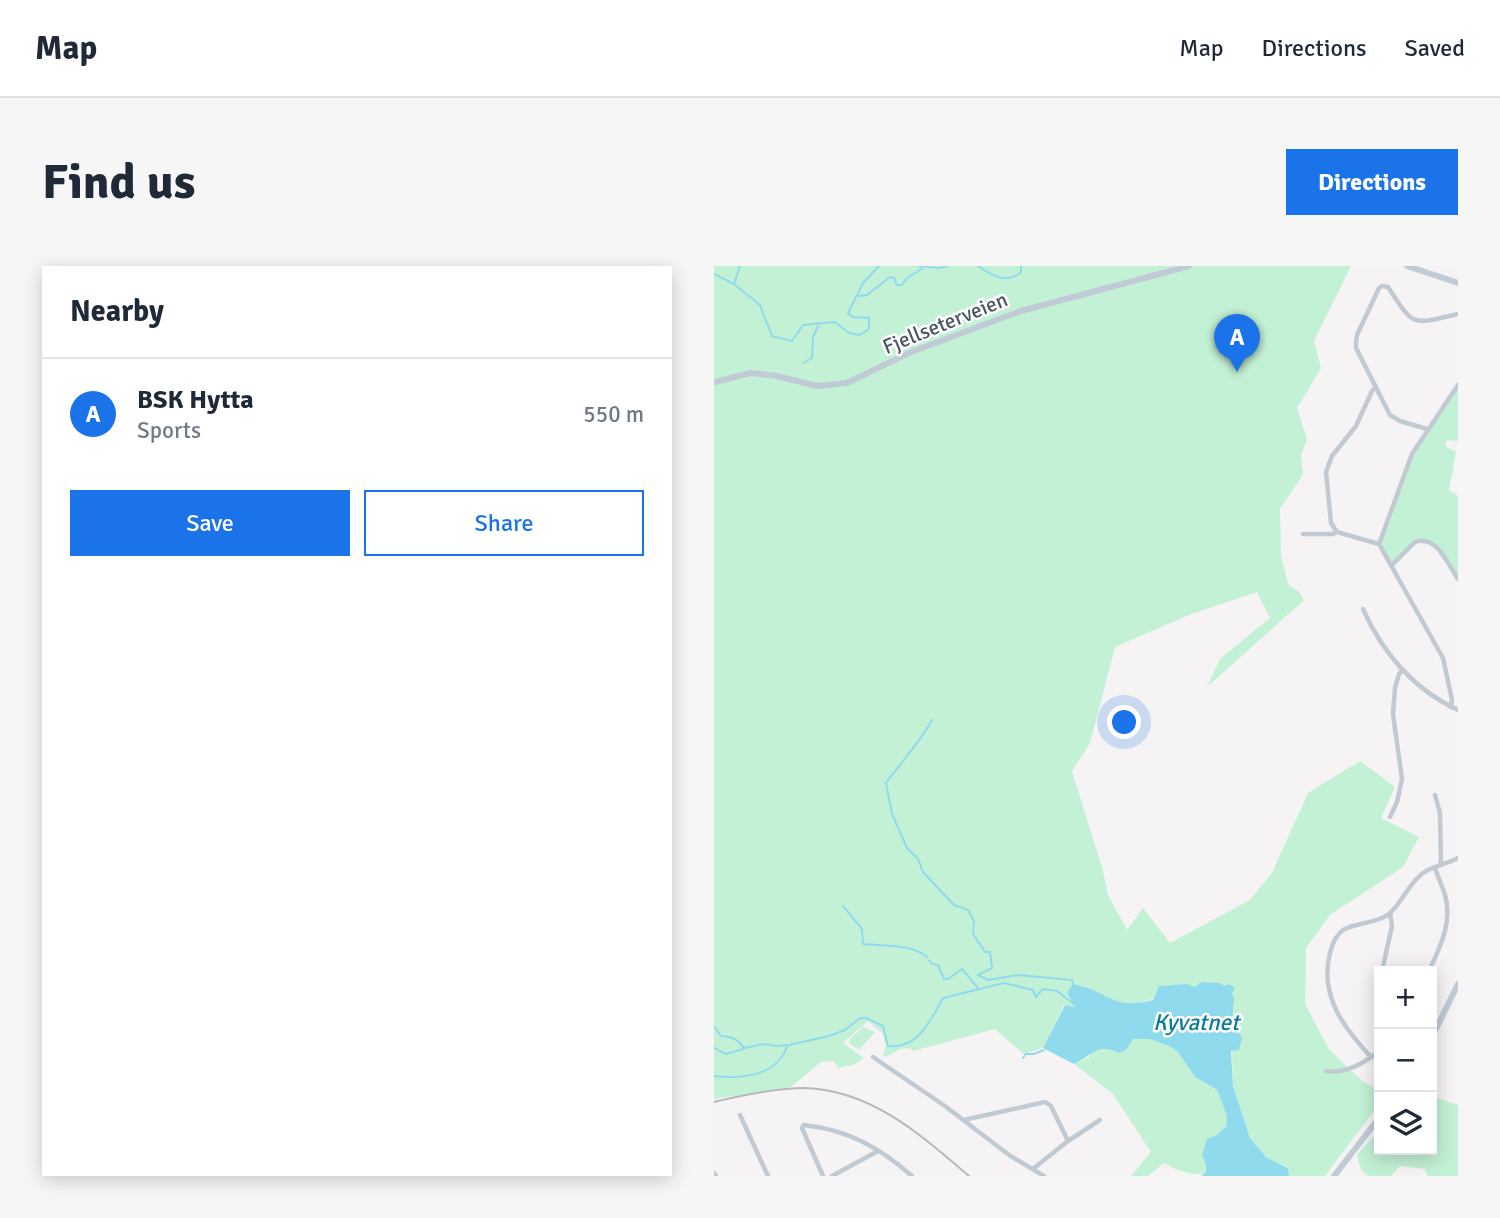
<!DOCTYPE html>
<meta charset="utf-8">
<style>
:root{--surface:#fff;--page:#f6f6f7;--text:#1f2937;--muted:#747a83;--line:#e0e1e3;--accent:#1a73e8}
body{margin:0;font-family:Signika,sans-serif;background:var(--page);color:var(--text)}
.controls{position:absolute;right:21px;bottom:21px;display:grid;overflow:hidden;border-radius:0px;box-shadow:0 4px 18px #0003}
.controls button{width:63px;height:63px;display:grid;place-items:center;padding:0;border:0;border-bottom:2px solid var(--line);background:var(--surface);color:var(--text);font:35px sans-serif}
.you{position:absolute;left:411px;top:457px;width:24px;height:24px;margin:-18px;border:5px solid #fff;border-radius:50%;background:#1a73e8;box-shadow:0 0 0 10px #1a73e833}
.badge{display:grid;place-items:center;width:46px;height:46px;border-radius:50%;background:var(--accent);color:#fff;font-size:23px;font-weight:700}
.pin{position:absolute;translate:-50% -58px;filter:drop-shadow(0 2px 4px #0008)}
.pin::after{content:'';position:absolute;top:37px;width:24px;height:21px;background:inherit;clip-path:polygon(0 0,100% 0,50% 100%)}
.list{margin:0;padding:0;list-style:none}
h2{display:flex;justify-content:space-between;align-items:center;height:91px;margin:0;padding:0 28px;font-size:30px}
h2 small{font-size:23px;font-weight:400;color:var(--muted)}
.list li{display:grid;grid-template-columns:46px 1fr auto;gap:21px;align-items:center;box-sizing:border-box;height:112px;padding:0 28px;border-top:2px solid var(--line)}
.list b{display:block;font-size:26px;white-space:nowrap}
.list p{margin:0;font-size:23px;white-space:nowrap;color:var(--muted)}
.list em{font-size:23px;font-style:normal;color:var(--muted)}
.actions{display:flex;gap:14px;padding:21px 28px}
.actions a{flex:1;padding:16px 0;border:2px solid var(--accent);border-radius:0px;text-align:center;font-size:24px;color:var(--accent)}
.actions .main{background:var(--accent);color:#fff}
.icon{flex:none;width:38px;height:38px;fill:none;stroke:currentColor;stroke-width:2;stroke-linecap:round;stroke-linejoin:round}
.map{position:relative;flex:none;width:744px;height:910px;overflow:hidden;border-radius:0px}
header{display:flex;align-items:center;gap:42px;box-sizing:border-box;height:98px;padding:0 35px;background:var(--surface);border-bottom:2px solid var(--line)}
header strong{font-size:33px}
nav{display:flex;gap:38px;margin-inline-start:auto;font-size:24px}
.intro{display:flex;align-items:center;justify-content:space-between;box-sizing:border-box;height:168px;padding:0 42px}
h1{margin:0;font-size:49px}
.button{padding:18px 32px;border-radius:0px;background:var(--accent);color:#fff;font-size:24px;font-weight:700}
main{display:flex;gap:42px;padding:0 42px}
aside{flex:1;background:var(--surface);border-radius:0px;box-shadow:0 4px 18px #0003}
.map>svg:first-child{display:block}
.green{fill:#c3f1d5}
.water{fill:#90daee}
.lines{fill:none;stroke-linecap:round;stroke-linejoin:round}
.stream{stroke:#90daee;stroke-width:2}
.street{stroke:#c1cad2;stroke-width:4.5}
.secondary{stroke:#c1cbd6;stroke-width:6}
.tram{stroke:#b5b8bd;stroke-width:2}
.labels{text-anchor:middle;stroke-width:5;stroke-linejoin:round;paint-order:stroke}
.street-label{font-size:21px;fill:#4a5661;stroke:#fff}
.water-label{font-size:23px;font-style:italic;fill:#0c7c9b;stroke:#fff}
</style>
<header>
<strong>Map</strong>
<nav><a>Map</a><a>Directions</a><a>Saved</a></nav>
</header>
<div class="intro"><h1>Find us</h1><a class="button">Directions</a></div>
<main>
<aside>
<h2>Nearby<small></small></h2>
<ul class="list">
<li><span class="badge">A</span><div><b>BSK Hytta</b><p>Sports</p></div><em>550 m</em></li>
</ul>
<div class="actions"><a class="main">Save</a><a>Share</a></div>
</aside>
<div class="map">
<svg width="744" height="910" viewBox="0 0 744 910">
<rect width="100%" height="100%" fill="#f5f3f3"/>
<g class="green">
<path d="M0,0H637L600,75L607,102L583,142L593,173L587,189L589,209L566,242L567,290L574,318L585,326L590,334L493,421L506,393L556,352L543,326L475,349L401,381L376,477L358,505L389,605L394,629L413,664L429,642L456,677L536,634L558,607L594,527L646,495L681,521L667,552L705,571L689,601L616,649L592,682L591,738L615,783L647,814L659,821H665V838L611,910H575L574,901L552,891L536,872L519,820L517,759L520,732L518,725L505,717L487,716L481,721C463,715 435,743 405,737C393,735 380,725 369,720L353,727L361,741L350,739L329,782L310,788L281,763L199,785L196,782L187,783L171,791L169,789L172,779L169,768L154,755L129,777L150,792L139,799L124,802L120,795L107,796L77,821L0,833Z"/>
<polygon points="744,119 744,175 733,174 731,180 742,186 735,224 744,230 744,309 720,278 706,274 678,299 665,278 698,188"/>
<polygon points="149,761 161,766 145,784 136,778 135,774"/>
<path d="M418,773H436L457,781L464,786L481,811L503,824L513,850L512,861C500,872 493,890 492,907C476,910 464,905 450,897L434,910H417L437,886L399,828L360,798L375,791L379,785L387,782L413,783Z"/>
<polygon points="718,830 744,839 744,910 714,910 711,903 686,900 677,910 654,910 647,904 643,889 665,864 665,884 718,884"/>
</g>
<path class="water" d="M487,716L505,717L511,720L515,718L521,722L518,727L520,732L518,759L528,771L525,784L517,785L519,820L536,872L552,891L574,902L575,910H487L492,906V898L488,889L493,873L503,869L512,861L513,850L503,824L481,811L464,786L457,781L436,773H419L413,783L406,787C383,776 379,789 360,798L329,782L351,739L361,741L353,727L359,718C395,725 398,745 439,734L445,720L473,718L481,721Z"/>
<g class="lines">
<g class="stream">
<polyline points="205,0 226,2 234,0"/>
<path d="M264,0C277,9 293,19 307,6V0"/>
<polyline points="0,8 20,18 46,39 58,70 78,75 89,59 121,56 135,67 146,69 155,63 155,52 139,51 134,47 149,17 165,0"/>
<polyline points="20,18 26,0"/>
<polyline points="145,30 153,29 176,11 180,12 183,19 188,19 193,12 209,2"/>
<polyline points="89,97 98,92 99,71 104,60"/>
<path d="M218,454C205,478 187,496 172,517L178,548L193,582L204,593L209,606L240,639L254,644L260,655L259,668L271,686H276L278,702L264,709L274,714L304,709L358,714L359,718"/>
<path d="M129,640L148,663L149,678C169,680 199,678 213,691"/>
<polyline points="215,694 218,698 224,699 230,713 234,713 248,703 264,722"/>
<path d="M0,760L7,770C16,770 25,774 30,782L50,778L63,780L75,779L115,770L131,764L146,752H152L169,760L174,780C204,784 217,753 229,732L290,717L319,724L322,731L329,723L343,725L361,739"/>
<polyline points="0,782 12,788 29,783"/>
<polyline points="309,792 312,788 320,788 330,784"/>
<path d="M0,810C28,813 62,810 73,781"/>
</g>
<g class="street">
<polyline points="662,121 658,125 642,160 618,190 612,206 617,257 623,266 665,278"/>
<path d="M713,163L686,155L676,149L642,82V76L643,69L665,22L668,20L674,21C700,61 697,59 744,48"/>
<polyline points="589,268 619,268 623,266"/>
<path d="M678,299L701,276C722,268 734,298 744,313"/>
<path d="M649,343C668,386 700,424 744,444"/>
<polyline points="737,441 738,434 729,392 665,278 698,188 744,119"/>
<polyline points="721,529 726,547 727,599"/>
<polyline points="676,551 683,536 688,513 679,448 681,422 685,408 689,404"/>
<polyline points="668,705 678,660 676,647"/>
<path d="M715,705C726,681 739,656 731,629C728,620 724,611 721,602"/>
<polyline points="664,721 665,718"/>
<polyline points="159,791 231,840 295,889 330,910"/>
<path d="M657,791C630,762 605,730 616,687C618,679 622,669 629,664C643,656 662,658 675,648C688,637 695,617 709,607C719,600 733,598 744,592"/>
<path d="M612,805C631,808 651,797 665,785"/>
<polyline points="26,849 54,910"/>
<polyline points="250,854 331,836 337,840 354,875"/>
<polyline points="320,902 354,875 386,854"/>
<polyline points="0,907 2,910"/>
<path d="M109,910L88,862L90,859C134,864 165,881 198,910"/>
<polyline points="118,910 164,885"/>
</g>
<g class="secondary">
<polyline points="693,0 744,17"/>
<polyline points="0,116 37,107 63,110 103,120 133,117 197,86 307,45 475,0"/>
<polyline points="718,771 744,718"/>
<polyline points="620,910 665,852"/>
</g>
<path class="tram" d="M0,836C29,829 61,822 91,822C157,824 207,869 255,910"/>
</g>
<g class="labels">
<g class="street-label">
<text transform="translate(231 57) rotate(-22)" y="7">Fjellseterveien</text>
</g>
<g class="water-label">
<text x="482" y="764">Kyvatnet</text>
</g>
</g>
</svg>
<div class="controls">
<button>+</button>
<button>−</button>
<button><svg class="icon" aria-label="layers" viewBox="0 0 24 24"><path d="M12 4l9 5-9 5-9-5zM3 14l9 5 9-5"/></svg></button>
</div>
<div class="you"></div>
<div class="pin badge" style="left:523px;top:106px">A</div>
</div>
</main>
